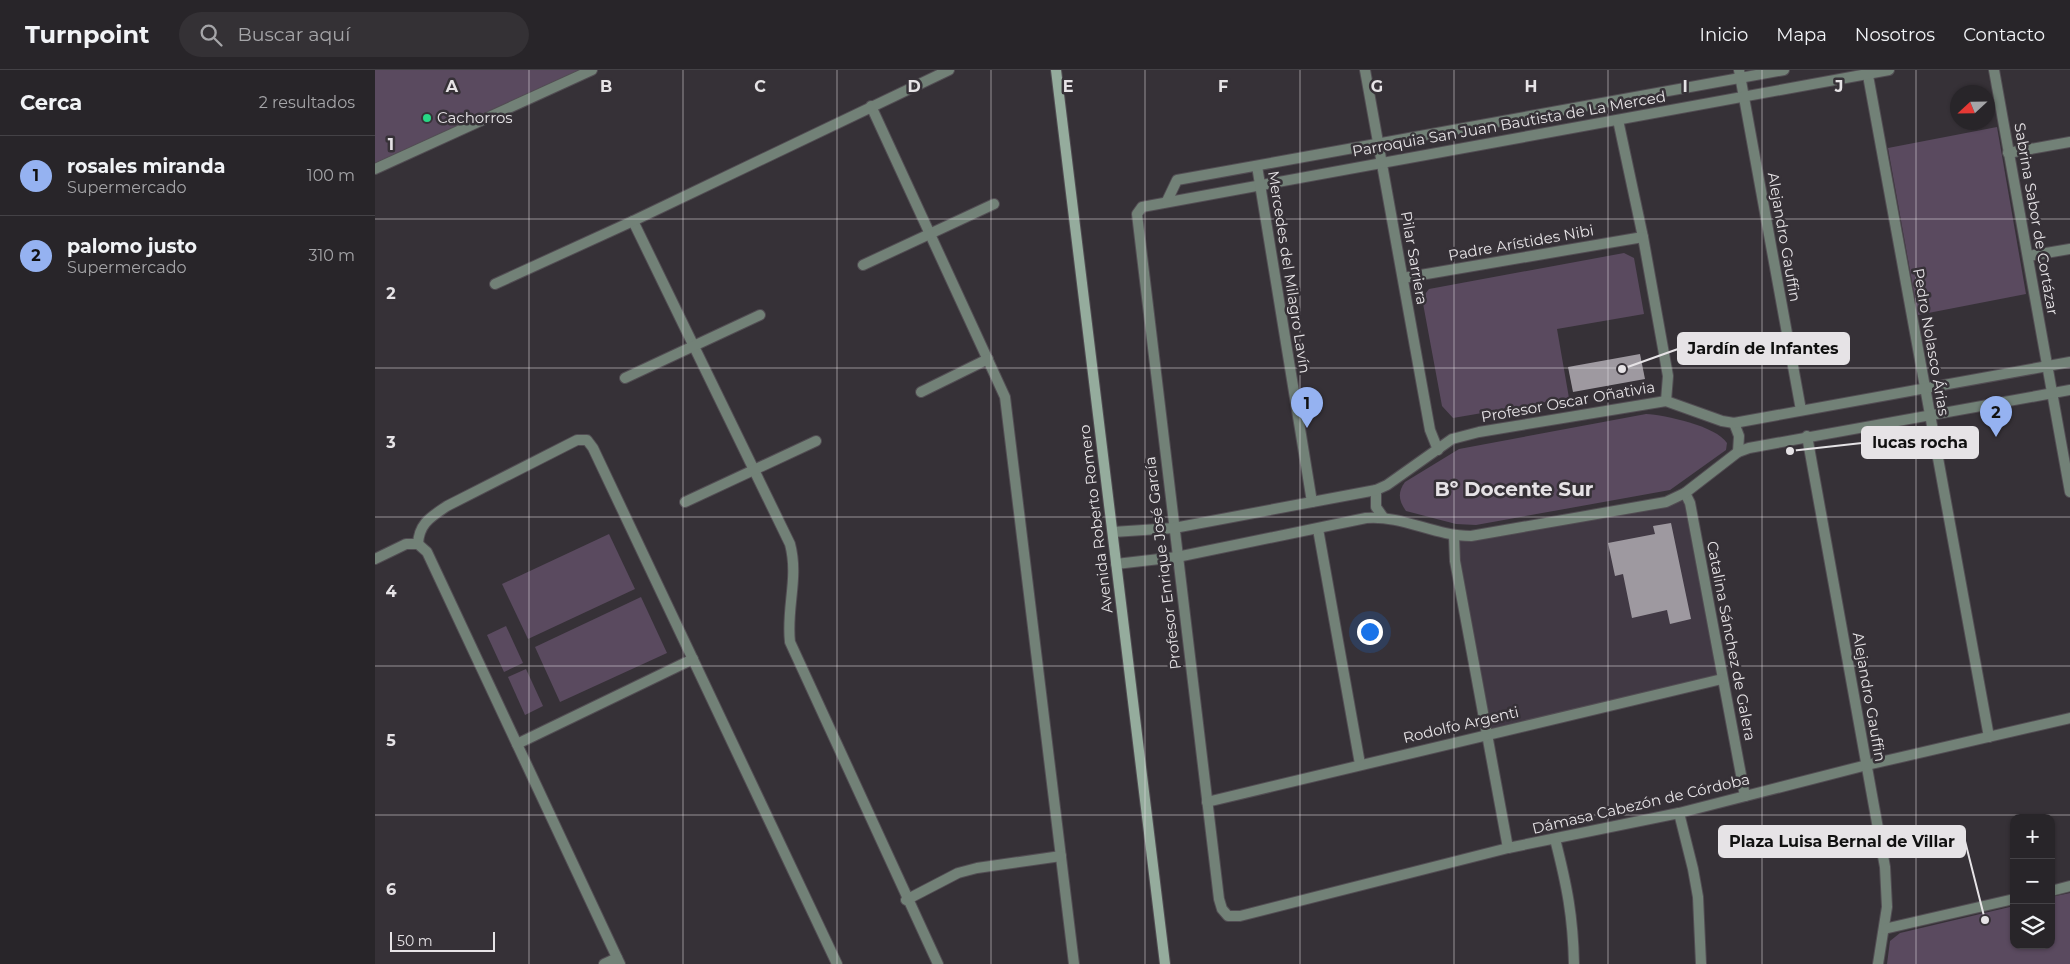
<!DOCTYPE html>
<html lang="es">
<meta charset="utf-8">
<style>
:root{--surface:#282529;--page:#343135;--text:#f1f3f6;--muted:#a5a5a8;--line:#444246;--accent:#95b2f1}
body{margin:0;font-family:Montserrat,sans-serif;background:var(--page);color:var(--text)}
.controls{position:absolute;right:15px;bottom:15px;display:grid;overflow:hidden;border-radius:10px;box-shadow:0 1px 4px #0004}
.controls button{width:45px;height:45px;display:grid;place-items:center;padding:0;border:0;border-bottom:1px solid var(--line);background:var(--surface);color:var(--text);font:25px sans-serif}
.compass{position:absolute;left:1575px;top:15px;width:45px;height:45px;border-radius:50%;background:var(--surface);box-shadow:0 1px 4px #0004;rotate:248deg}
.scale{position:absolute;left:15px;bottom:12px;width:105px;box-sizing:border-box;padding-left:5px;border:2px solid #e6e3e6;border-top:0;font-size:14px;line-height:18px;white-space:nowrap;color:#e6e3e6;-webkit-text-stroke:4px #363137;paint-order:stroke}
.you{position:absolute;left:994px;top:561px;width:18px;height:18px;margin:-12px;border:4px solid #fff;border-radius:50%;background:#1a73e8;box-shadow:0 0 0 8px #1a73e833}
.badge{display:grid;place-items:center;width:32px;height:32px;border-radius:50%;background:var(--accent);color:#111;font-size:16px;font-weight:700}
.pin{position:absolute;translate:-50% -41px;filter:drop-shadow(0 1px 2px #0008)}
.pin::after{content:'';position:absolute;top:26px;width:18px;height:15px;background:inherit;clip-path:polygon(0 0,100% 0,50% 100%)}
.list{margin:0;padding:0;list-style:none}
h2{display:flex;justify-content:space-between;align-items:center;height:65px;margin:0;padding:0 20px;font-size:21px}
h2 small{font-size:16px;font-weight:400;color:var(--muted)}
.list li{display:grid;grid-template-columns:32px 1fr auto;gap:15px;align-items:center;box-sizing:border-box;height:80px;padding:0 20px;border-top:1px solid var(--line)}
.list b{display:block;font-size:19px;white-space:nowrap}
.list p{margin:0;font-size:16px;white-space:nowrap;color:var(--muted)}
.list em{font-size:16px;font-style:normal;color:var(--muted)}
.icon{flex:none;width:28px;height:28px;fill:none;stroke:currentColor;stroke-width:2;stroke-linecap:round;stroke-linejoin:round}
.map{position:relative;flex:none;width:1695px;height:894px;overflow:hidden}
header{display:flex;align-items:center;gap:30px;box-sizing:border-box;height:70px;padding:0 25px;background:var(--surface);border-bottom:1px solid var(--line)}
header strong{font-size:24px}
nav{display:flex;gap:28px;margin-inline-start:auto;font-size:18px}
.search{width:350px;height:45px;background:var(--page);display:flex;align-items:center;gap:12px;box-sizing:border-box;padding:0 18px;border-radius:28px;color:var(--muted);font-size:19px}
main{display:flex}
aside{flex:1;background:var(--surface)}
.map>svg:first-child{display:block}
.built{fill:#413944}
.green{fill:#5a4a5f}
.building{fill:#9e99a0}
.lines{fill:none;stroke-linecap:round;stroke-linejoin:round}
.minor-casing{stroke:#524d53;stroke-width:12}
.tertiary-casing{stroke:#524d53;stroke-width:12}
.secondary-casing{stroke:#524d53;stroke-width:12}
.minor{stroke:#728177;stroke-width:10}
.tertiary{stroke:#728177;stroke-width:10}
.secondary{stroke:#95ac9d;stroke-width:10}
.grid{fill:none;stroke:#e6e3e6;stroke-width:1;stroke-opacity:0.55}
.poi-dot{fill:#27d885;stroke:#363137;stroke-width:2}
.labels{text-anchor:middle;stroke-width:5;stroke-linejoin:round;paint-order:stroke}
.poi-label{font-size:15px;fill:#e6e3e6;stroke:#363137;text-anchor:start}
.street-label{font-size:15px;fill:#e6e3e6;stroke:#363137}
.district-label{font-size:20px;font-weight:bold;fill:#e6e3e6;stroke:#363137}
.grid-label{font-size:16px;text-anchor:middle;font-weight:bold;fill:#e6e3e6;stroke:#363137;stroke-width:5;stroke-linejoin:round;paint-order:stroke}
.leader{fill:none;stroke:#e6e3e6;stroke-width:2}
.callout-dot{fill:#e6e3e6;stroke:#363137;stroke-width:2}
.callout{fill:#e6e3e6;stroke:#e6e3e6;stroke-width:2}
.callout-label{font-size:16px;text-anchor:middle;font-weight:bold;fill:#111}
</style>
<header>
<strong>Turnpoint</strong>
<div class="search"><svg class="icon" aria-label="search" viewBox="0 0 24 24"><circle cx="10" cy="10" r="6"/><path d="M15 15l6 6"/></svg>Buscar aquí</div>
<nav><a>Inicio</a><a>Mapa</a><a>Nosotros</a><a>Contacto</a></nav>
</header>
<main>
<aside>
<h2>Cerca<small>2 resultados</small></h2>
<ul class="list">
<li><span class="badge">1</span><div><b>rosales miranda</b><p>Supermercado</p></div><em>100 m</em></li>
<li><span class="badge">2</span><div><b>palomo justo</b><p>Supermercado</p></div><em>310 m</em></li>
</ul>
</aside>
<div class="map">
<svg width="1695" height="894" viewBox="0 0 1695 894">
<rect width="100%" height="100%" fill="#363137"/>
<polygon class="built" points="1310,424 1347,609 1113,662 1080,466"/>
<g class="green">
<polygon points="0,0 207,0 0,97"/>
<polygon points="1622,57 1651,224 1543,245 1513,78"/>
<polygon points="1249,183 1259,188 1269,244 1182,259 1194,328 1078,348 1067,336 1047,228 1054,219"/>
<path d="M1271,344C1290,345 1341,356 1352,373L1351,380L1295,420L1101,455L1081,454L1031,441C1024,431 1022,423 1030,412L1084,379Z"/>
<polygon points="234,464 260,519 153,569 127,514"/>
<polygon points="266,527 292,583 185,632 160,577"/>
<polygon points="131,556 148,593 129,602 112,565"/>
<polygon points="151,599 168,636 150,645 133,607"/>
<polygon points="1695,823 1695,894 1512,894 1515,871 1525,863 1639,836 1639,875 1676,875 1676,827"/>
</g>
<g class="building">
<polygon points="1265,284 1270,309 1198,322 1193,297"/>
<polygon points="1296,453 1316,549 1295,554 1292,540 1257,548 1248,504 1240,506 1233,473 1280,464 1278,456"/>
</g>
<g class="lines">
<g class="minor-casing">
<g id="minor">
<polyline points="990,0 1055,360 1063,380"/>
<polyline points="1364,0 1426,340"/>
<polyline points="1492,0 1614,667"/>
<polyline points="1514,0 767,137 762,144 844,829 847,839 853,846 865,846 1133,778 1304,743 1492,695 1695,648"/>
<polyline points="1619,0 1695,422"/>
<polyline points="496,36 630,327 699,894"/>
<polyline points="1243,50 1268,167 1293,306 1291,331"/>
<polyline points="1633,83 1695,72"/>
<polyline points="882,96 937,432"/>
<polyline points="792,131 802,110 1409,0"/>
<path d="M258,151L415,474C424,508 411,538 415,572L563,894"/>
<polyline points="1653,186 1695,179"/>
<polyline points="488,195 619,134"/>
<polyline points="1028,208 1268,167"/>
<polyline points="120,214 258,151 574,0"/>
<polyline points="250,308 385,245"/>
<polyline points="546,322 613,289"/>
<polyline points="1359,353 1364,366 1363,382"/>
<polyline points="1432,366 1510,797 1512,837 1503,894"/>
<polyline points="1001,420 1001,437 1008,447"/>
<polyline points="1310,423 1315,433 1370,726"/>
<polyline points="310,432 441,371"/>
<polyline points="943,459 985,694"/>
<polyline points="738,462 799,458 1001,420 1012,415 1077,369 1104,362 1291,331 1347,351 1359,353 1695,292"/>
<polyline points="1079,466 1080,491 1133,778"/>
<path d="M43,474C44,453 56,447 72,436L202,370H212L218,378L462,894"/>
<polyline points="0,489 31,474 43,474 52,482 245,894"/>
<path d="M741,494L802,487L991,448C1028,445 1059,466 1096,466L1291,432L1310,423L1363,382L1374,378L1695,320"/>
<polyline points="142,674 318,589"/>
<polyline points="832,732 1347,609"/>
<polyline points="1304,743 1318,799 1323,827 1326,894"/>
<path d="M1180,769C1192,816 1198,846 1199,894"/>
<polyline points="1676,821 1695,816"/>
<polyline points="531,830 583,803 602,798 686,786"/>
<polyline points="1509,859 1639,829"/>
<polyline points="229,894 242,888"/>
</g>
</g>
<g class="tertiary-casing">
<polyline id="tertiary" points="0,99 217,0"/>
</g>
<g class="secondary-casing">
<polyline id="secondary" points="681,0 790,894"/>
</g>
<use href="#minor" class="minor"/>
<use href="#tertiary" class="tertiary"/>
<use href="#secondary" class="secondary"/>
</g>
<path class="grid" d="M154,0V894M308,0V894M462,0V894M616,0V894M770,0V894M925,0V894M1079,0V894M1233,0V894M1387,0V894M1541,0V894M0,149H1695M0,298H1695M0,447H1695M0,596H1695M0,745H1695"/>
<circle class="poi-dot" cx="52" cy="48" r="5"/>
<g class="labels">
<g class="poi-label">
<text x="62" y="53">Cachorros</text>
</g>
<g class="street-label">
<text transform="translate(1134 54) rotate(-10)" y="5">Parroquia San Juan Bautista de La Merced</text>
<text transform="translate(1661 149) rotate(80)" y="5">Sabrina Sabor de Cortázar</text>
<text transform="translate(1409 167) rotate(80)" y="5">Alejandro Gauffin</text>
<text transform="translate(1146 173) rotate(-10)" y="5">Padre Arístides Nibi</text>
<text transform="translate(1039 188) rotate(80)" y="5">Pilar Sarriera</text>
<text transform="translate(914 202) rotate(81)" y="5">Mercedes del Milagro Lavín</text>
<text transform="translate(1556 272) rotate(80)" y="5">Pedro Nolasco Árias</text>
<text transform="translate(1193 332) rotate(-10)" y="5">Profesor Oscar Oñativia</text>
<text transform="translate(721 449) rotate(-97)" y="5">Avenida Roberto Romero</text>
<text transform="translate(788 493) rotate(-97)" y="5">Profesor Enrique José García</text>
<text transform="translate(1356 571) rotate(79)" y="5">Catalina Sánchez de Galera</text>
<text transform="translate(1494 627) rotate(80)" y="5">Alejandro Gauffin</text>
<text transform="translate(1086 655) rotate(-13)" y="5">Rodolfo Argenti</text>
<text transform="translate(1266 734) rotate(-13)" y="5">Dámasa Cabezón de Córdoba</text>
</g>
<g class="district-label">
<text x="1139" y="426">Bº Docente Sur</text>
</g>
</g>
<g class="grid-label">
<text x="77" y="22">A</text>
<text x="231" y="22">B</text>
<text x="385" y="22">C</text>
<text x="539" y="22">D</text>
<text x="693" y="22">E</text>
<text x="848" y="22">F</text>
<text x="1002" y="22">G</text>
<text x="1156" y="22">H</text>
<text x="1310" y="22">I</text>
<text x="1464" y="22">J</text>
<text x="16" y="80">1</text>
<text x="16" y="229">2</text>
<text x="16" y="378">3</text>
<text x="16" y="527">4</text>
<text x="16" y="676">5</text>
<text x="16" y="825">6</text>
</g>
<path class="leader" d="M1247 299L1303 279M1415 381L1487 373M1610 850L1590 771"/>
<g class="callout-dot">
<circle cx="1247" cy="299" r="5"/>
<circle cx="1415" cy="381" r="5"/>
<circle cx="1610" cy="850" r="5"/>
</g>
<g class="callout">
<rect x="1303" y="263" width="171" height="31" rx="5"/>
<rect x="1487" y="357" width="116" height="31" rx="5"/>
<rect x="1344" y="756" width="246" height="31" rx="5"/>
</g>
<g class="callout-label">
<text x="1388" y="284">Jardín de Infantes</text>
<text x="1545" y="378">lucas rocha</text>
<text x="1467" y="777">Plaza Luisa Bernal de Villar</text>
</g>
</svg>
<div class="controls">
<button>+</button>
<button>−</button>
<button><svg class="icon" aria-label="layers" viewBox="0 0 24 24"><path d="M12 4l9 5-9 5-9-5zM3 14l9 5 9-5"/></svg></button>
</div>
<svg class="compass" viewBox="-18 -18 36 36"><path d="M0-13l5 13h-10z" fill="#e53935"/><path d="M0 13l5-13h-10z" fill="#a5a5a8"/></svg>
<div class="scale">50 m</div>
<div class="you"></div>
<div class="pin badge" style="left:932px;top:358px">1</div>
<div class="pin badge" style="left:1621px;top:367px">2</div>
</div>
</main>
